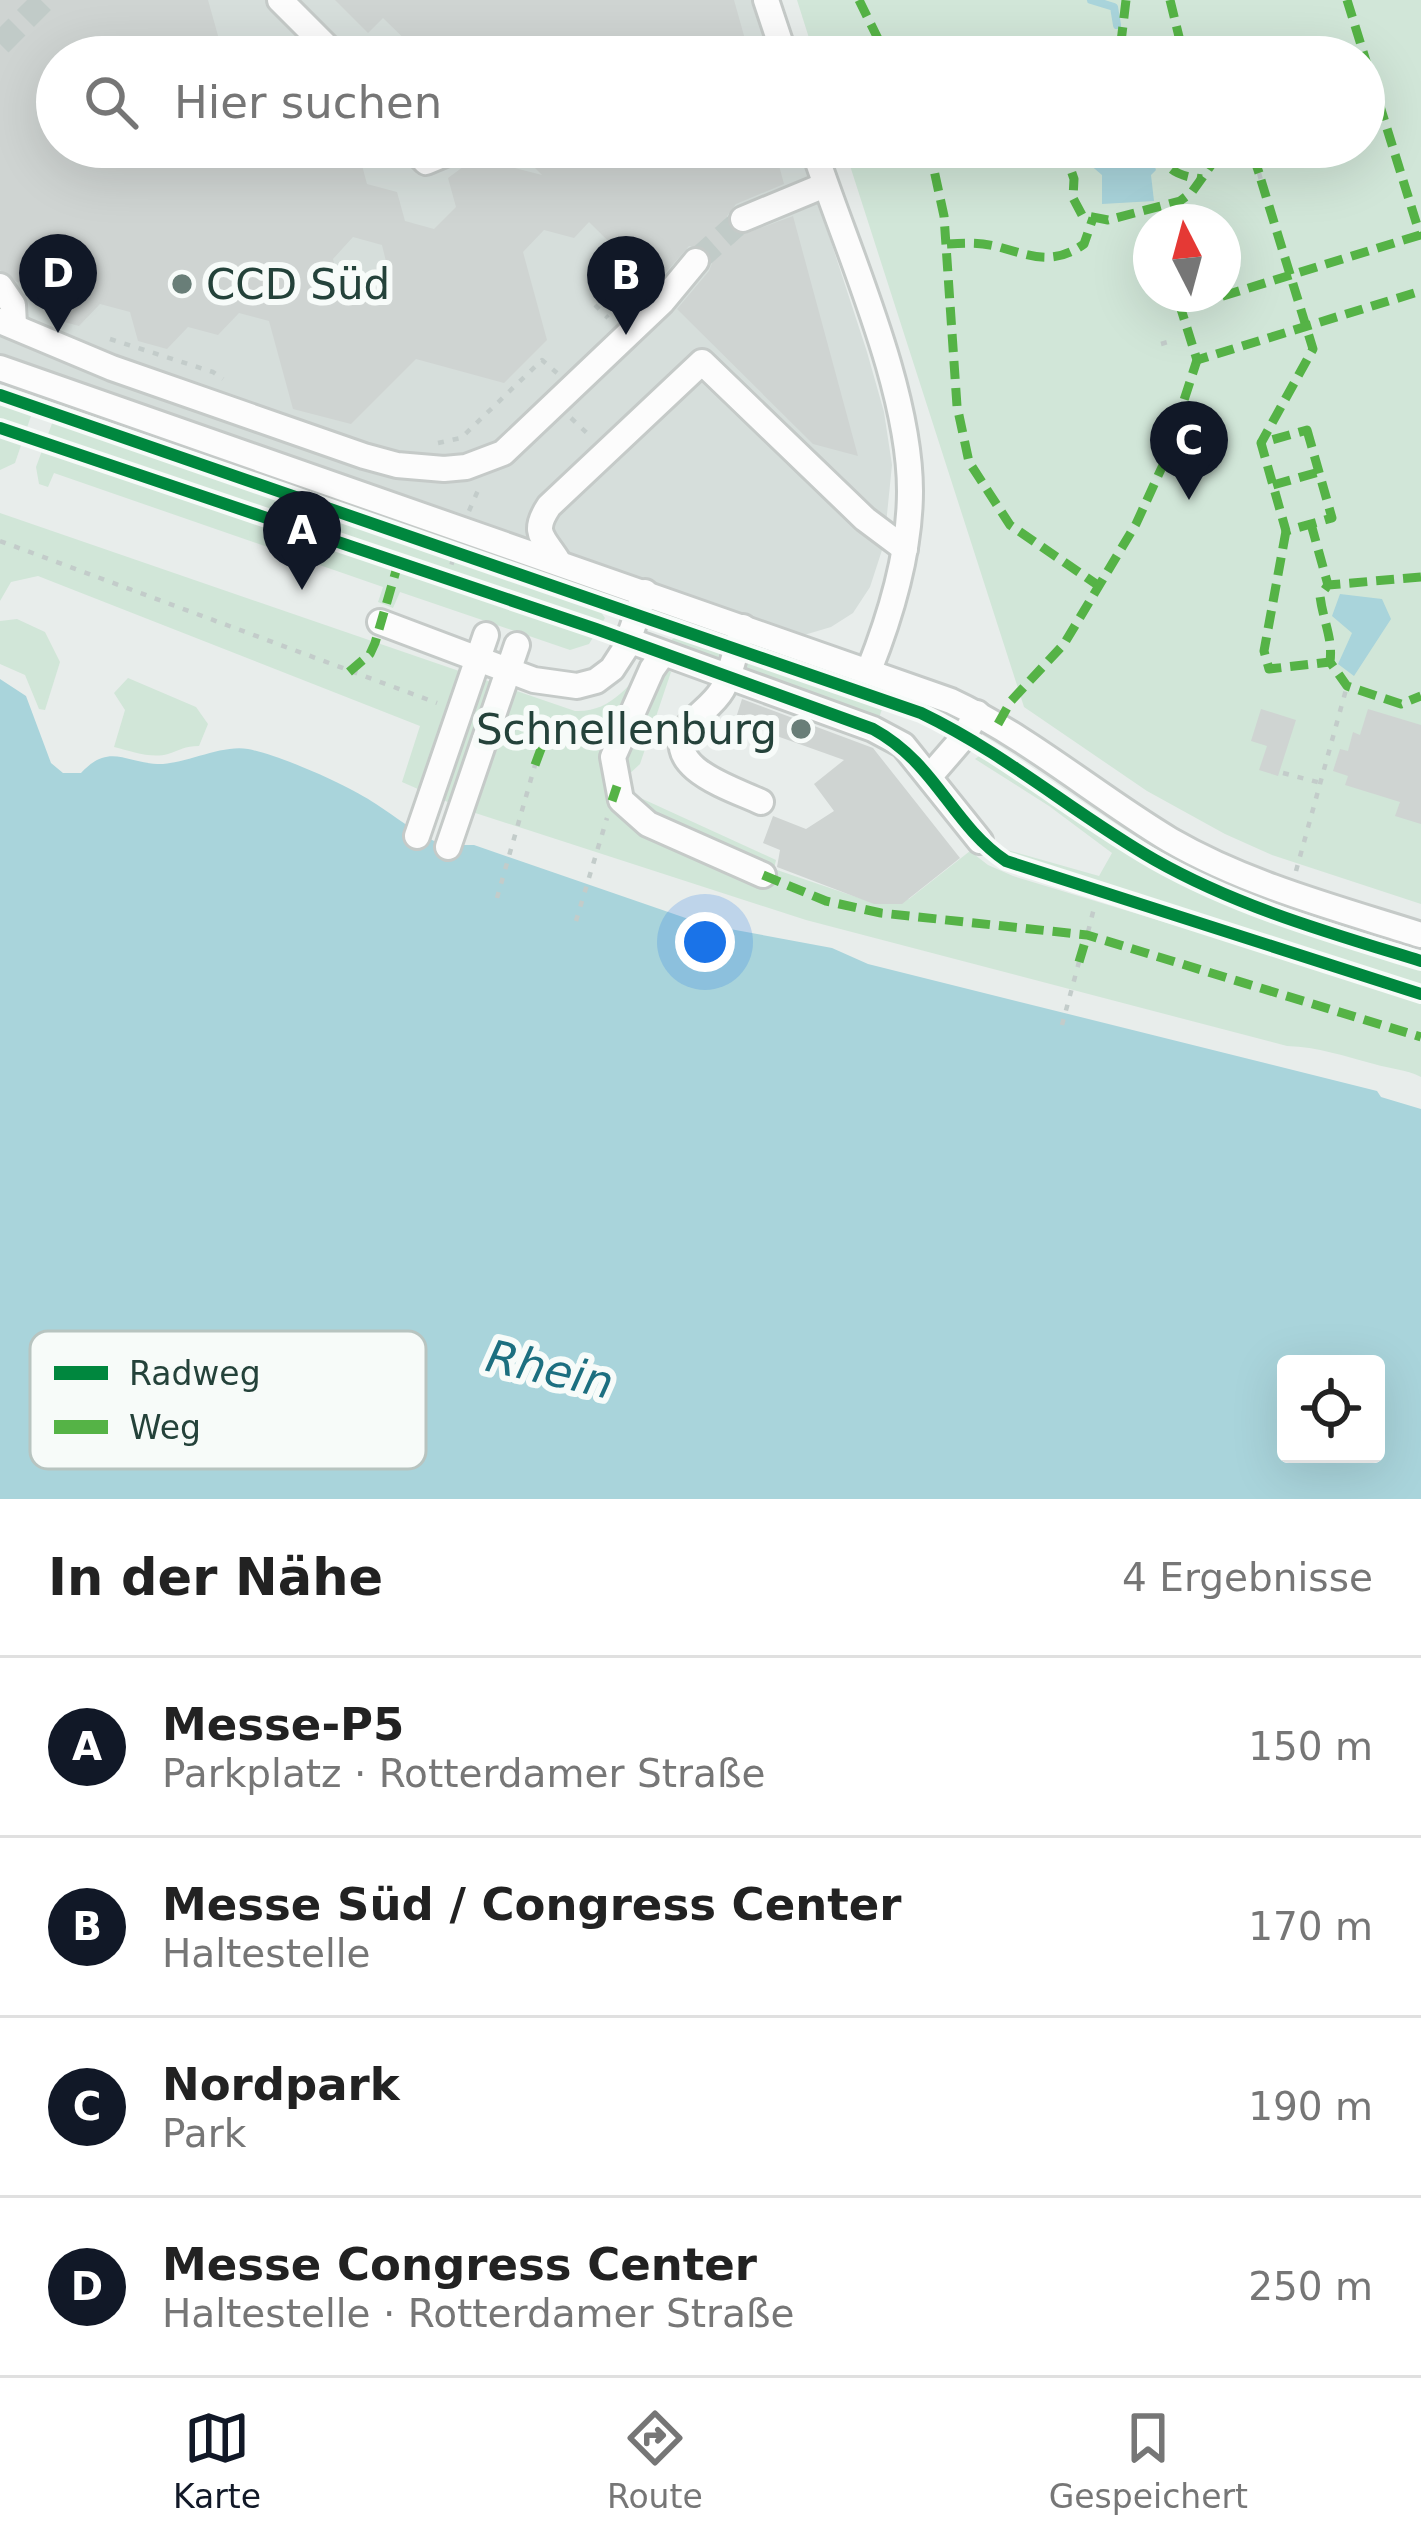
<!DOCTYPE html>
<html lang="de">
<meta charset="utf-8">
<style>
:root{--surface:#fff;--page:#f2f2f2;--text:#222;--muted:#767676;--line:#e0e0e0;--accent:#111827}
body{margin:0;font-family:"DejaVu Sans",sans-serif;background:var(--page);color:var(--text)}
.controls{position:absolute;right:36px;bottom:36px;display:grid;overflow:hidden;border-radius:12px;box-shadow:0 12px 48px #0002}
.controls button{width:108px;height:108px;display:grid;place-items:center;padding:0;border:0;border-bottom:3px solid var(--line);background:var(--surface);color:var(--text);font:60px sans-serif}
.compass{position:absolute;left:1133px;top:204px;width:108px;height:108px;border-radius:50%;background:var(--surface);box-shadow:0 12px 48px #0002;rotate:354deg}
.you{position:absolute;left:705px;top:942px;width:42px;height:42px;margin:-30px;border:9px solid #fff;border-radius:50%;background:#1a73e8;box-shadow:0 0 0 18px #1a73e833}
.badge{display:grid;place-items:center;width:78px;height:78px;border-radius:50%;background:var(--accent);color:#fff;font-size:39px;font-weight:700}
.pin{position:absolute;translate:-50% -99px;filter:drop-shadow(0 3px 6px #0008)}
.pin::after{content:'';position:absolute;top:63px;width:42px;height:36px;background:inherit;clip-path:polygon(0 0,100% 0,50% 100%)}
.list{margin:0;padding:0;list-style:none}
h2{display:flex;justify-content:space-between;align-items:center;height:156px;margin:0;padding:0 48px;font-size:51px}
h2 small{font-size:39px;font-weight:400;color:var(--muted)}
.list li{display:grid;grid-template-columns:78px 1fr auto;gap:36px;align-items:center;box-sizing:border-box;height:180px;padding:0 48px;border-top:3px solid var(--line)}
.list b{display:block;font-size:45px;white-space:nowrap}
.list p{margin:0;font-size:39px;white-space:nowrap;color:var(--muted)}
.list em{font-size:39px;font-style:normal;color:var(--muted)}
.icon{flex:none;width:66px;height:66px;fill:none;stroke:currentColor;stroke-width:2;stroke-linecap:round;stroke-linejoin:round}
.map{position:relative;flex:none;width:1421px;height:1499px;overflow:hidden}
.search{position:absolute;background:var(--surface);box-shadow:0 12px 48px #0002;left:36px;right:36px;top:36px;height:132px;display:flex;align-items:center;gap:30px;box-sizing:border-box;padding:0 42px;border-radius:66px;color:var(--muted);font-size:45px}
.sheet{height:876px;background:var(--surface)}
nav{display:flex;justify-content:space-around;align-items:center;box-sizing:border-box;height:168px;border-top:3px solid var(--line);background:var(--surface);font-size:33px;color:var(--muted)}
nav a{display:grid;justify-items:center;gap:6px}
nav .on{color:var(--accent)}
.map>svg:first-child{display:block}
.built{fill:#d6dedb}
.green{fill:#d1e6d8;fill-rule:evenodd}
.water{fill:#a9d4db;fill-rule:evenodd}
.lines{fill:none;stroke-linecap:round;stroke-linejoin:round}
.stream{stroke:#a9d4db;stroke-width:8}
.building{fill:#cfd4d2;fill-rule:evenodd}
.minor-tunnel{stroke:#c1cbc8;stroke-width:24;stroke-dasharray:24 12;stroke-linecap:butt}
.minor-casing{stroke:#c5cac8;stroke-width:30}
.path{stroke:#c3ccca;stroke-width:4.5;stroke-dasharray:6 9;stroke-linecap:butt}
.minor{stroke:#fcfcfc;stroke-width:24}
.quiet{stroke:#55b346;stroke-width:9;stroke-dasharray:18 9;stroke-linecap:butt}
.cycleway-casing{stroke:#f7fbf9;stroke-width:20}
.cycleway{stroke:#00873e;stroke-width:12}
.poi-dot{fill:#697e78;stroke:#f7fbf9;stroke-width:4.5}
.labels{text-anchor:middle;stroke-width:12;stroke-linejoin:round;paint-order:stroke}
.poi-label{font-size:42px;fill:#24423a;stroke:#f7fbf9;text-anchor:start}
.water-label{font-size:45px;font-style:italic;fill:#1c6f80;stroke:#f7fbf9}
.key{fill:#f7fbf9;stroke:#b8c4c0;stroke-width:3}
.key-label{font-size:33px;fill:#24423a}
</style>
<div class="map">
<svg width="1421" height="1499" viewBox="0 0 1421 1499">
<rect width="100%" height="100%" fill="#e8edeb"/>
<polygon class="built" points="0,0 754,0 772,57 57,57 57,147 800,147 867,352 884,412 892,465 884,544 870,587 853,613 831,627 794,638 0,356"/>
<g class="green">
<path d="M797,0H1421V904L1272,855L1225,834L1147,791L1024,707L844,147H1364V57H815ZM1151,222H1223V294H1151Z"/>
<polygon points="0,399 33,410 15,463 0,470"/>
<polygon points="54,418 596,605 605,618 589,644 570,650 400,592 393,608 378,602 383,587 54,473 48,487 39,484 36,467"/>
<path d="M0,513L575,711C611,713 629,684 653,660L671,672L640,764L626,777L634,795L776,860L774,869L874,903L909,899L970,851L988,865L1013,876L1421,1000V1077C1405,1069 1391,1069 1374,1064C1344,1056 1318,1047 1287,1046L806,920L466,810L402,782L420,726L38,576L11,582L0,601Z"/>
<polygon points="17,619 45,632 60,662 45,710 39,709 25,675 0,664 0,621"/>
<polygon points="680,633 883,706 877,724 663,647"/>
<path d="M128,678L196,707L208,724L199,746C184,746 181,750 168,754C151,759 131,751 114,747L125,710L114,693Z"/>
<path d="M986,751C1061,802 1136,862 1220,898C1285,926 1354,944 1421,965V986L1006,854L1000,848L1099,876L1112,853L1049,806L975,759Z"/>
</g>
<g class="water">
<polygon points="1079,147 1099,147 1110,162 1115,161 1118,147 1139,147 1138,162 1154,164 1156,170 1151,175 1154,201 1102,204 1102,175 1081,157"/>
<polygon points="1340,594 1382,599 1391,619 1354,676 1338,664 1352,633 1332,616"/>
<path d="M0,679L26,696L51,763L63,773H81C109,743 124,762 157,764C184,765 221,744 248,749C282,756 346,784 376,804C407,824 417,836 454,849L457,845H474L703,924L832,948L868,964L1377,1091L1381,1097L1421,1109V1499H0ZM1286,1364H1376V1454H1286Z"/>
</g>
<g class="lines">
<g class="stream">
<polyline points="1091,0 1114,7 1117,25"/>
<polyline points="1112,48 1116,57"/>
</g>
</g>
<g class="building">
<path d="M0,0H208L224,57H57V147H331L359,154L367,184L397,192L405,221L434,229L456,207L448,178L475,158L542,175L514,147H774L784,184L736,204L727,216V224L742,235L793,216L858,456L813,444L677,309L709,271L712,263L707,249L689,246L654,286L589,222L574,238L544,230L523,252L547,340L504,383L416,359L351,424L293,409L269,321L239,313L218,335L188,327L167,349L138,341L130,312L100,304L79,326L49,318L41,288L17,282L0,270ZM353,237L382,245L389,274L368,295L340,287L333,259Z"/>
<polygon points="335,0 734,0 750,57 423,57 383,18 368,33"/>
<polygon points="742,699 873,748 960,858 902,904 874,904 777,867 780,850 763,843 773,816 806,829 834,811 814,784 844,760 735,721"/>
<polygon points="1261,709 1296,720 1278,776 1259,770 1267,746 1251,741"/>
<polygon points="1368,709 1421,725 1421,824 1395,816 1400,802 1345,785 1348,776 1333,771 1340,749 1348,751 1353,732 1360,735"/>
</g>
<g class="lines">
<g class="minor-tunnel">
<polyline points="0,44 44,0"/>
<polyline points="696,261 743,219"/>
</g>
<g class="minor-casing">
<g id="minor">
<polyline points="280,0 337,57"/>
<polyline points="766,0 785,57"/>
<polyline points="411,147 426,162 462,147"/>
<path d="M813,147C846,249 910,386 910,491C910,551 891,615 869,670"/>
<polyline points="743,219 825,185"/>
<polyline points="0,286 13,305 14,325"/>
<polyline points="0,321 112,368 364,456 397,465 444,469 466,467 503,453 662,302 696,261"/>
<path d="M0,368L951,701C1030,738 1095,795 1170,840C1248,885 1336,908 1421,935"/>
<path d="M558,561C543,537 531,533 549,506L702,362L865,519L905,549"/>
<polyline points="380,622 534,680 577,686 596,681 612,669 625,649 645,592"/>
<path d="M743,627C736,647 732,672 722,690C714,704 699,713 689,725C658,767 734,789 761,802"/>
<polyline points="628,640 873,729 903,745 980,841"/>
<polyline points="662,655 652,669 613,757 621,800 648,824 763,875"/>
<polyline points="930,776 962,739 977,713"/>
<polyline points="417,836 486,635"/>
<polyline points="448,847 517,645"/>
</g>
</g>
<g class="path">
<polyline points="1259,173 1261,180"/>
<polyline points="595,305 608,318"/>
<polyline points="110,339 213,372 223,379"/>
<polyline points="1161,344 1171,341"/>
<polyline points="571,418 589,435"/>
<polyline points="438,443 461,438 542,360 557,373"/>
<polyline points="469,511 479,488"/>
<polyline points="0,541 437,703"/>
<polyline points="447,579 456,550"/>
<polyline points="510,728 570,745 593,746"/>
<polyline points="1283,773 1321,783"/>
<polyline points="1296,871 1347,686"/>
<polyline points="497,898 535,765"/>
<polyline points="576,921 607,818"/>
<polyline points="1088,932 1095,904"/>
<polyline points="1062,1025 1079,962"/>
</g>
<use href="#minor" class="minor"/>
<g class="quiet">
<polyline points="859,0 887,57"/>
<polyline points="1170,0 1184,57"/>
<polyline points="1347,0 1421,238"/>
<polyline points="1066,57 1121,42 1126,0"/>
<polyline points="929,147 944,216 957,406 969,462 1010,525 1099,586"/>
<polyline points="1063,147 1074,179 1073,198 1082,215 1108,220 1180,201 1192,192 1217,157"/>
<path d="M1157,147C1166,171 1178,176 1202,179"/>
<polyline points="1210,147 1217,157 1240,157 1256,164 1259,173"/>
<polyline points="1261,180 1313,349 1261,443"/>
<polyline points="1420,235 1181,309 1197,360 1421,291"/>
<path d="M947,244C963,243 978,242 995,246C1030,255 1051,267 1084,244L1093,218"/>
<polygon points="1307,430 1332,518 1286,531 1261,443"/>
<polyline points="1273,485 1319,472"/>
<polyline points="1311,524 1328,585"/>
<polyline points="1286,531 1264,651 1269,669 1330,662"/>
<path d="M1421,577L1328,585L1320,596C1323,621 1333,637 1330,662L1347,686L1401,704L1421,696"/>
<polyline points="349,672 370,654 375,643 398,564"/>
<polyline points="998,724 1011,701 1064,644 1136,524 1163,465 1197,360"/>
<polyline points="535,765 545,738"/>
<polyline points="612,801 617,786"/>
<polyline points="763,875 826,901 881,913 1087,935 1421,1037"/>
<polyline points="1079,962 1088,932"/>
</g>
<g class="cycleway-casing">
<g id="cycleway">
<path d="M0,395L921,713C1008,755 1073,813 1155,860C1238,907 1330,933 1421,961"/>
<path d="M0,428L596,629L873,729C937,764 951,824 1006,861L1421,994"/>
</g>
</g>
<use href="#cycleway" class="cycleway"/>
</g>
<g class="poi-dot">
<circle cx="182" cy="284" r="12"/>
<circle cx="801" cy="729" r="12"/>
</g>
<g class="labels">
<g class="poi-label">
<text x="206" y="299">CCD Süd</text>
<text x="777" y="744" text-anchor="end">Schnellenburg</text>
</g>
<g class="water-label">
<text transform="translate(550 1369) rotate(13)" y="16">Rhein</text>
</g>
</g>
<rect x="30" y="1331" width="396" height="138" rx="18" class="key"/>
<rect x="54" y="1366" width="54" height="14" fill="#00873e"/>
<rect x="54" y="1420" width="54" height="14" fill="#55b346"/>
<g class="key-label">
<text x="129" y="1385">Radweg</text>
<text x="129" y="1439">Weg</text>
</g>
</svg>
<div class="controls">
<button><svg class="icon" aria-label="locate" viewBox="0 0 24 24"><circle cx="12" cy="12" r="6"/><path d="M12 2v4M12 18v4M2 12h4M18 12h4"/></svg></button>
</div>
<svg class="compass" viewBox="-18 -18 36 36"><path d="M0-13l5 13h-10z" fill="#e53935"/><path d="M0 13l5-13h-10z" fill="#767676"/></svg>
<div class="you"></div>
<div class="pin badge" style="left:302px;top:590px">A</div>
<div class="pin badge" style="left:626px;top:335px">B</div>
<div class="pin badge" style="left:1189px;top:500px">C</div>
<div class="pin badge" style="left:58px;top:333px">D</div>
<div class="search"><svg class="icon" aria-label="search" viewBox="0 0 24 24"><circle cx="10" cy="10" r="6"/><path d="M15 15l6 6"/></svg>Hier suchen</div>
</div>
<section class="sheet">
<h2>In der Nähe<small>4 Ergebnisse</small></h2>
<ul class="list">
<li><span class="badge">A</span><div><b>Messe-P5</b><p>Parkplatz · Rotterdamer Straße</p></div><em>150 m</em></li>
<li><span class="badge">B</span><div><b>Messe Süd / Congress Center</b><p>Haltestelle</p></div><em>170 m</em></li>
<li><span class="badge">C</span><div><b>Nordpark</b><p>Park</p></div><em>190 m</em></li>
<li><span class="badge">D</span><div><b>Messe Congress Center</b><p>Haltestelle · Rotterdamer Straße</p></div><em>250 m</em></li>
</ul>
</section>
<nav>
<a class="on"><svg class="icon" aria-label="map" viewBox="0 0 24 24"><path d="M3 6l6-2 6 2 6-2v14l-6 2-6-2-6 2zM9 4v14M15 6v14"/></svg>Karte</a>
<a><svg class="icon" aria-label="directions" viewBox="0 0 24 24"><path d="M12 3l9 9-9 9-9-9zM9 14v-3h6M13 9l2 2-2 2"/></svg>Route</a>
<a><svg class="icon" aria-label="saved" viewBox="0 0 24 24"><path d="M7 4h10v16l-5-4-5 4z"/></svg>Gespeichert</a>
</nav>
